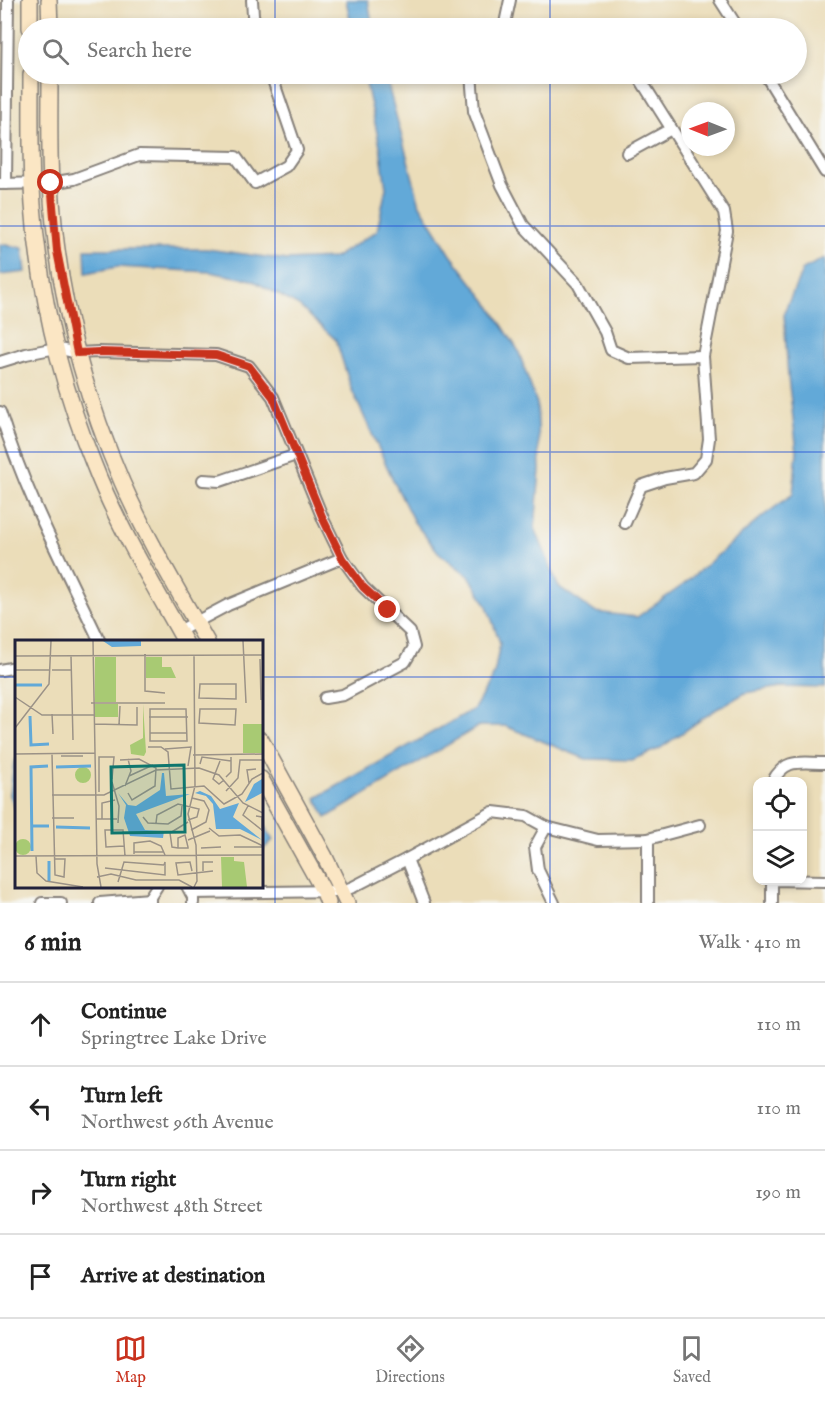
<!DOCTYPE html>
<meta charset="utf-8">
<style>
:root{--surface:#fff;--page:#f2f2f2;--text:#222;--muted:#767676;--line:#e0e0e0;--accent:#c8321e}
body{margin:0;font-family:"IM FELL English",serif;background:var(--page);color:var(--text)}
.controls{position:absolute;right:18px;bottom:18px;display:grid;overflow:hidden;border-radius:12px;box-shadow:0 3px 9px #0003}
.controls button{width:54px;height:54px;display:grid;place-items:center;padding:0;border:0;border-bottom:2px solid var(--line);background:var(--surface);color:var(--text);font:30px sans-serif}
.compass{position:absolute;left:681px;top:102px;width:54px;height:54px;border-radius:50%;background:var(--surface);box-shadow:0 3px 9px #0003;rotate:271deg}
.stop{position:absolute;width:18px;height:18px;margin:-14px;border:4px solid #c8321e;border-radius:50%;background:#fff}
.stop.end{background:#c8321e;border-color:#fff;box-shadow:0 2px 6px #0008}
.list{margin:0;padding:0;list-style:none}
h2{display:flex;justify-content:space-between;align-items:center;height:78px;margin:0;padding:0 24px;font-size:26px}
h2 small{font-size:20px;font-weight:400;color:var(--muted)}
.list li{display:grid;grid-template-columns:39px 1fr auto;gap:18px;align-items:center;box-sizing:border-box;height:84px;padding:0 24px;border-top:2px solid var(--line)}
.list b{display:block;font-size:22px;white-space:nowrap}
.list p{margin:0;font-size:20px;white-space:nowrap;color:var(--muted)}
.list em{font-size:20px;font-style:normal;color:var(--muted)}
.icon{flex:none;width:33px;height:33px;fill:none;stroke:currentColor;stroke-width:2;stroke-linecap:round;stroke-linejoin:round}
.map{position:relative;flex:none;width:825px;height:903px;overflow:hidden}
.search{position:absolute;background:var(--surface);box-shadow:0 3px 9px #0003;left:18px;right:18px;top:18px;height:66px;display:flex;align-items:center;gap:15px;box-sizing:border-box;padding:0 21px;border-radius:33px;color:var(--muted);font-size:22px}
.sheet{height:414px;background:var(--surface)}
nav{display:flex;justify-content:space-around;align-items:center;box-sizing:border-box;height:84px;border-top:2px solid var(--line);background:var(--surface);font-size:16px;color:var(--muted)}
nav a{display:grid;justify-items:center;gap:3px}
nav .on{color:var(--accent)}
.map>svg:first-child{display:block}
.water{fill:#62a9d8;stroke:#42668a;stroke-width:1.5}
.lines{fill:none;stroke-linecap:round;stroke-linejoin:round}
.street-casing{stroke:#86807a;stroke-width:14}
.secondary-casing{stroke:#86807a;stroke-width:18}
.street{stroke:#fff;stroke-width:10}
.secondary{stroke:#fbe6c4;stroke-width:15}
.route{stroke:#c8321e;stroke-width:8}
.grid{fill:none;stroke:#1d4ed8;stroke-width:1.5;stroke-opacity:0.55}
.inset-river{fill:none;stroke:#62a9d8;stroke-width:3}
.inset-road{fill:none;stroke:#9b9287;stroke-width:1.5}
.view{fill:#0f766e;fill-opacity:0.15;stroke:#0f766e;stroke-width:3}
.inset-edge{fill:none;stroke:#22223b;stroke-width:3}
</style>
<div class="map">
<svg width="825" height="903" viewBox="0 0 825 903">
<rect width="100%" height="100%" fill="#f6f6f2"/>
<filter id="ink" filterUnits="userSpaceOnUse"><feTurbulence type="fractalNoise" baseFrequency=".0167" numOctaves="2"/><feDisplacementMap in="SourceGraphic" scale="12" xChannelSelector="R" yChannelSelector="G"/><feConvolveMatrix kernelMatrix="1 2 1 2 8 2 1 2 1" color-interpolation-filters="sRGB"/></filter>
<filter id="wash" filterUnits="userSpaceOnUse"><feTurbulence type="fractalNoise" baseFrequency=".008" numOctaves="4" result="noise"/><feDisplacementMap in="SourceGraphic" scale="24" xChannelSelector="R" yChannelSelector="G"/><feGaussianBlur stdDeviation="1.35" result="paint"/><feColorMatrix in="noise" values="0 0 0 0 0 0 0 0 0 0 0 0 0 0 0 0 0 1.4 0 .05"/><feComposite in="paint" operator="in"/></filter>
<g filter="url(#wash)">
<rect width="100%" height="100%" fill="#ebddb9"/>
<g class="water">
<polygon points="346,0 368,0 373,28 352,28"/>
<polygon points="364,74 385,74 420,205 451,255 488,303 518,350 537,404 540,470 535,528 558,586 595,612 637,617 683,585 763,516 793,494 797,451 788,377 784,313 803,269 825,258 825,688 781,687 745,693 715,710 659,749 631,760 586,759 505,726 479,726 326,818 316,798 474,709 494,675 500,643 487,606 470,577 439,553 414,522 394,482 351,388 336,340 299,306 252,280 210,272 117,267 86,273 85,249 207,249 287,260 334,258 377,231 386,188 380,146"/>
<polygon points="0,244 23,248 26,272 0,275"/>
<polygon points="16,760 16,810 10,795 14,763"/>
<polygon points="261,821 273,840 261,851"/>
</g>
</g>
<g filter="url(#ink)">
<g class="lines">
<g class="street-casing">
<g id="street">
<polyline points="252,0 253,15 257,28"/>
<polyline points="720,0 738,28"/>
<polyline points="504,28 510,0"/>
<polyline points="471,74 474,111 502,185 523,225 578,284 605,332 611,350 629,358 703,356"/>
<polyline points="765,74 825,172"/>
<polyline points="627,153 671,129"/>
<polyline points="0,184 51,183 74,179 139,155 236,157 255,183 286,166 297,150 271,74"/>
<polyline points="6,184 8,0"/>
<polyline points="0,362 26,354 56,348 77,353 98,352 216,355 249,366 273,397 324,521 342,558 363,587 410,632 414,647 405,662 343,695 325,698"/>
<path d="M0,412C24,491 65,568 100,642"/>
<polyline points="203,480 220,481 296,455"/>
<polyline points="625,523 641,486 665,478 694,473 706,459 709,439 703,356 727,231 724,212 637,74"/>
<polyline points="179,631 228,605 342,558"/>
<polyline points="0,670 16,667"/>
<path d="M772,782C786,757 800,763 825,763"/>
<polyline points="546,827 535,847 538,870 554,903"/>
<polyline points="407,859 424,903"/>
<polyline points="187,886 193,897 193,903"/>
<polyline points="191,893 342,891 353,887 407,859 493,812 526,816 546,827 598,840 648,839 700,825"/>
<polyline points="42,903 61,903"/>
<polyline points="100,903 150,899"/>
<polyline points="150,903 150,897 157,886"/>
<polyline points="648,903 648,839"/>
<polyline points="772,903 772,880 825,881"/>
</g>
</g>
<g class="secondary-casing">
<g id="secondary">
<polyline points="30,0 30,28"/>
<polyline points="49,0 50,28"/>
<path d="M31,74C31,117 30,161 33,205C40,294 60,382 94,465C118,527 153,584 185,642"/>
<path d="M50,74C50,110 49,146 51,183C56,286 81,387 122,482C146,537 177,589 207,642"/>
<polyline points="261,740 324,855 347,903"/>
<polyline points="261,779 324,892 328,903"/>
</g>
</g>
<use href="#street" class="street"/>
<use href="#secondary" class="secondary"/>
</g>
</g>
<g class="lines" filter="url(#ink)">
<polyline class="route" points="51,183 57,251 77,353 98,352 216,355 249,366 273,397 324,521 342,558 363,587 388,610"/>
</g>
<path class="grid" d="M275,0V28M550,0V28M275,74V903M550,74V903M0,226H825M0,452H825M0,677H16M261,677H825"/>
<g transform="translate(15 640)">
<rect width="248" height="248" fill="#ebddb9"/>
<path d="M80,17H101V62H80ZM131,17H147V27H156L161,38H131ZM79,64H103V77H79ZM128,64L131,112L129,116L116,114L115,105L128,98ZM228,84H247V113H228ZM60 135a8 8 0 1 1 16 0a8 8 0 1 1-16 0ZM0 207a8 8 0 1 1 16 0a8 8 0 1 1-16 0ZM206,217H219V221L229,222L232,247H207Z" fill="#a8ca73"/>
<path d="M88,1H126V6L97,7ZM147,133H149L151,156L175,154L121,174L130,190L149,191L148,198L115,196L109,178L111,165L103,153L113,165L121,166L145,150ZM247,139V153L230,162L239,144ZM185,151L196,156L205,169L224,163L218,177L247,200L225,189H201L198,164L191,156L180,153Z" fill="#62a9d8"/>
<path class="inset-river" d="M0,45H27M15,76L16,105L34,104M41,127L76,126M16,186H34M41,187L75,188M17,211L16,127L33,126M34,242V221"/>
<path class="inset-road" d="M78,1L82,224L86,247M228,1L231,63M130,14V51L150,53M0,16L248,15M56,16L58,100M245,19L246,60M0,30H34M37,30H56M221,44V59L184,58L185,44ZM0,57L27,75H79M76,63H150M135,69H171L172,101H135ZM221,69L220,85L184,83L185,69ZM37,74L38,94M134,77H173M79,84L122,85V67M104,85L105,66M0,88L34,44L36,1M135,93H172M133,107H146L153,112L156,149L189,146L209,164L227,154L237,139L248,133M150,109L176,107L173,126M0,114L80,113M37,114L40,235L49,237L50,219H39M178,115L248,114M46,116H68M105,120L124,119L141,128L140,146L117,160L113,153M205,121L198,139L204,144L209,140M185,124L187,117L216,121M114,136L138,125M211,137L216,132V117M97,142L104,166L103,183M234,143L232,130L241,129M110,146L116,131L113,119M211,151L223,138L225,120H248M84,152V117H99L97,139M37,155H89L141,130L184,128L204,135L228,163L248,173M233,166L228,175L248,191M241,176L247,177V191M128,177L133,183L153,184L166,176L167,166M37,178H59M81,179H102M87,179V163L100,160M141,183L142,175L163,164L184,169L182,177L173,180M194,188L204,196L225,195L248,206M176,190L191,182L194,170L189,161L177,158M173,200L195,191M109,206L91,207L90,190H108L110,216M219,207H248M163,208V198L170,195L173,207V208H163L157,207L155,193L173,182M186,208L206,207M119,212H149M119,214V203L135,201L146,206L150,215M0,216L248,215M21,216L22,233L31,241L68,247M90,228L150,235V222L149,225M177,231L175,222L161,223L163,235L198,231M188,231V222H198M82,237L96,234L121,240H164L177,247M103,242L109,222L149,225M179,247L182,241L181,205L173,174L180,146L179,15"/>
<path class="view" d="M169,125L170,192L97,193L96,127Z"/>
<rect width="248" height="248" class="inset-edge"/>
</g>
</svg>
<div class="controls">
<button><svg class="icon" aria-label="locate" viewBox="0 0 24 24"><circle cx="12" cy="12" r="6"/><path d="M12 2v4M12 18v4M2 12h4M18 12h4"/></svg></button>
<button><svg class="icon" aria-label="layers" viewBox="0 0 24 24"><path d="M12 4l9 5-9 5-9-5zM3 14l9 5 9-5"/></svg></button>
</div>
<svg class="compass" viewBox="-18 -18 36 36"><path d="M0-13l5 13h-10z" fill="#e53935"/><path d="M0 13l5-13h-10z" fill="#767676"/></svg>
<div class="stop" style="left:51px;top:183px"></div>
<div class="stop end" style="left:388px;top:610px"></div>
<div class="search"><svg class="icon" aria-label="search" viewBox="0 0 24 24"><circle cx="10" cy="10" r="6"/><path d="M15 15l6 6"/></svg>Search here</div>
</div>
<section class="sheet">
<h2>6 min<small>Walk · 410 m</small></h2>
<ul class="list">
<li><svg class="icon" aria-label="ahead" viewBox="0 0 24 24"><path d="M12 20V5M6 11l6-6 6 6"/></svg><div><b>Continue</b><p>Springtree Lake Drive</p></div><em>110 m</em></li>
<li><svg class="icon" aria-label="left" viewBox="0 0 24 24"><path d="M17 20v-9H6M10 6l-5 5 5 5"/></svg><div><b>Turn left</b><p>Northwest 96th Avenue</p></div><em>110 m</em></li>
<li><svg class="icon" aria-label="right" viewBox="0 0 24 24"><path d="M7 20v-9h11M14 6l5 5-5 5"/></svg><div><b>Turn right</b><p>Northwest 48th Street</p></div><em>190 m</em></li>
<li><svg class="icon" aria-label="arrive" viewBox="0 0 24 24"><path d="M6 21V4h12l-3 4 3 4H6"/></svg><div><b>Arrive at destination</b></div></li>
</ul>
</section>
<nav>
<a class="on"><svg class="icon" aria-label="map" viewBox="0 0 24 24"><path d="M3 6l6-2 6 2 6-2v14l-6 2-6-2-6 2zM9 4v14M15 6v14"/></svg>Map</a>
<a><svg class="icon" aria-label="directions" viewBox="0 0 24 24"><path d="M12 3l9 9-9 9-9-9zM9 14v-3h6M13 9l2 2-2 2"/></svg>Directions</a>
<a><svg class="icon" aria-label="saved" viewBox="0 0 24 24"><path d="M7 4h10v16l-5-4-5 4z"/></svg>Saved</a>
</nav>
